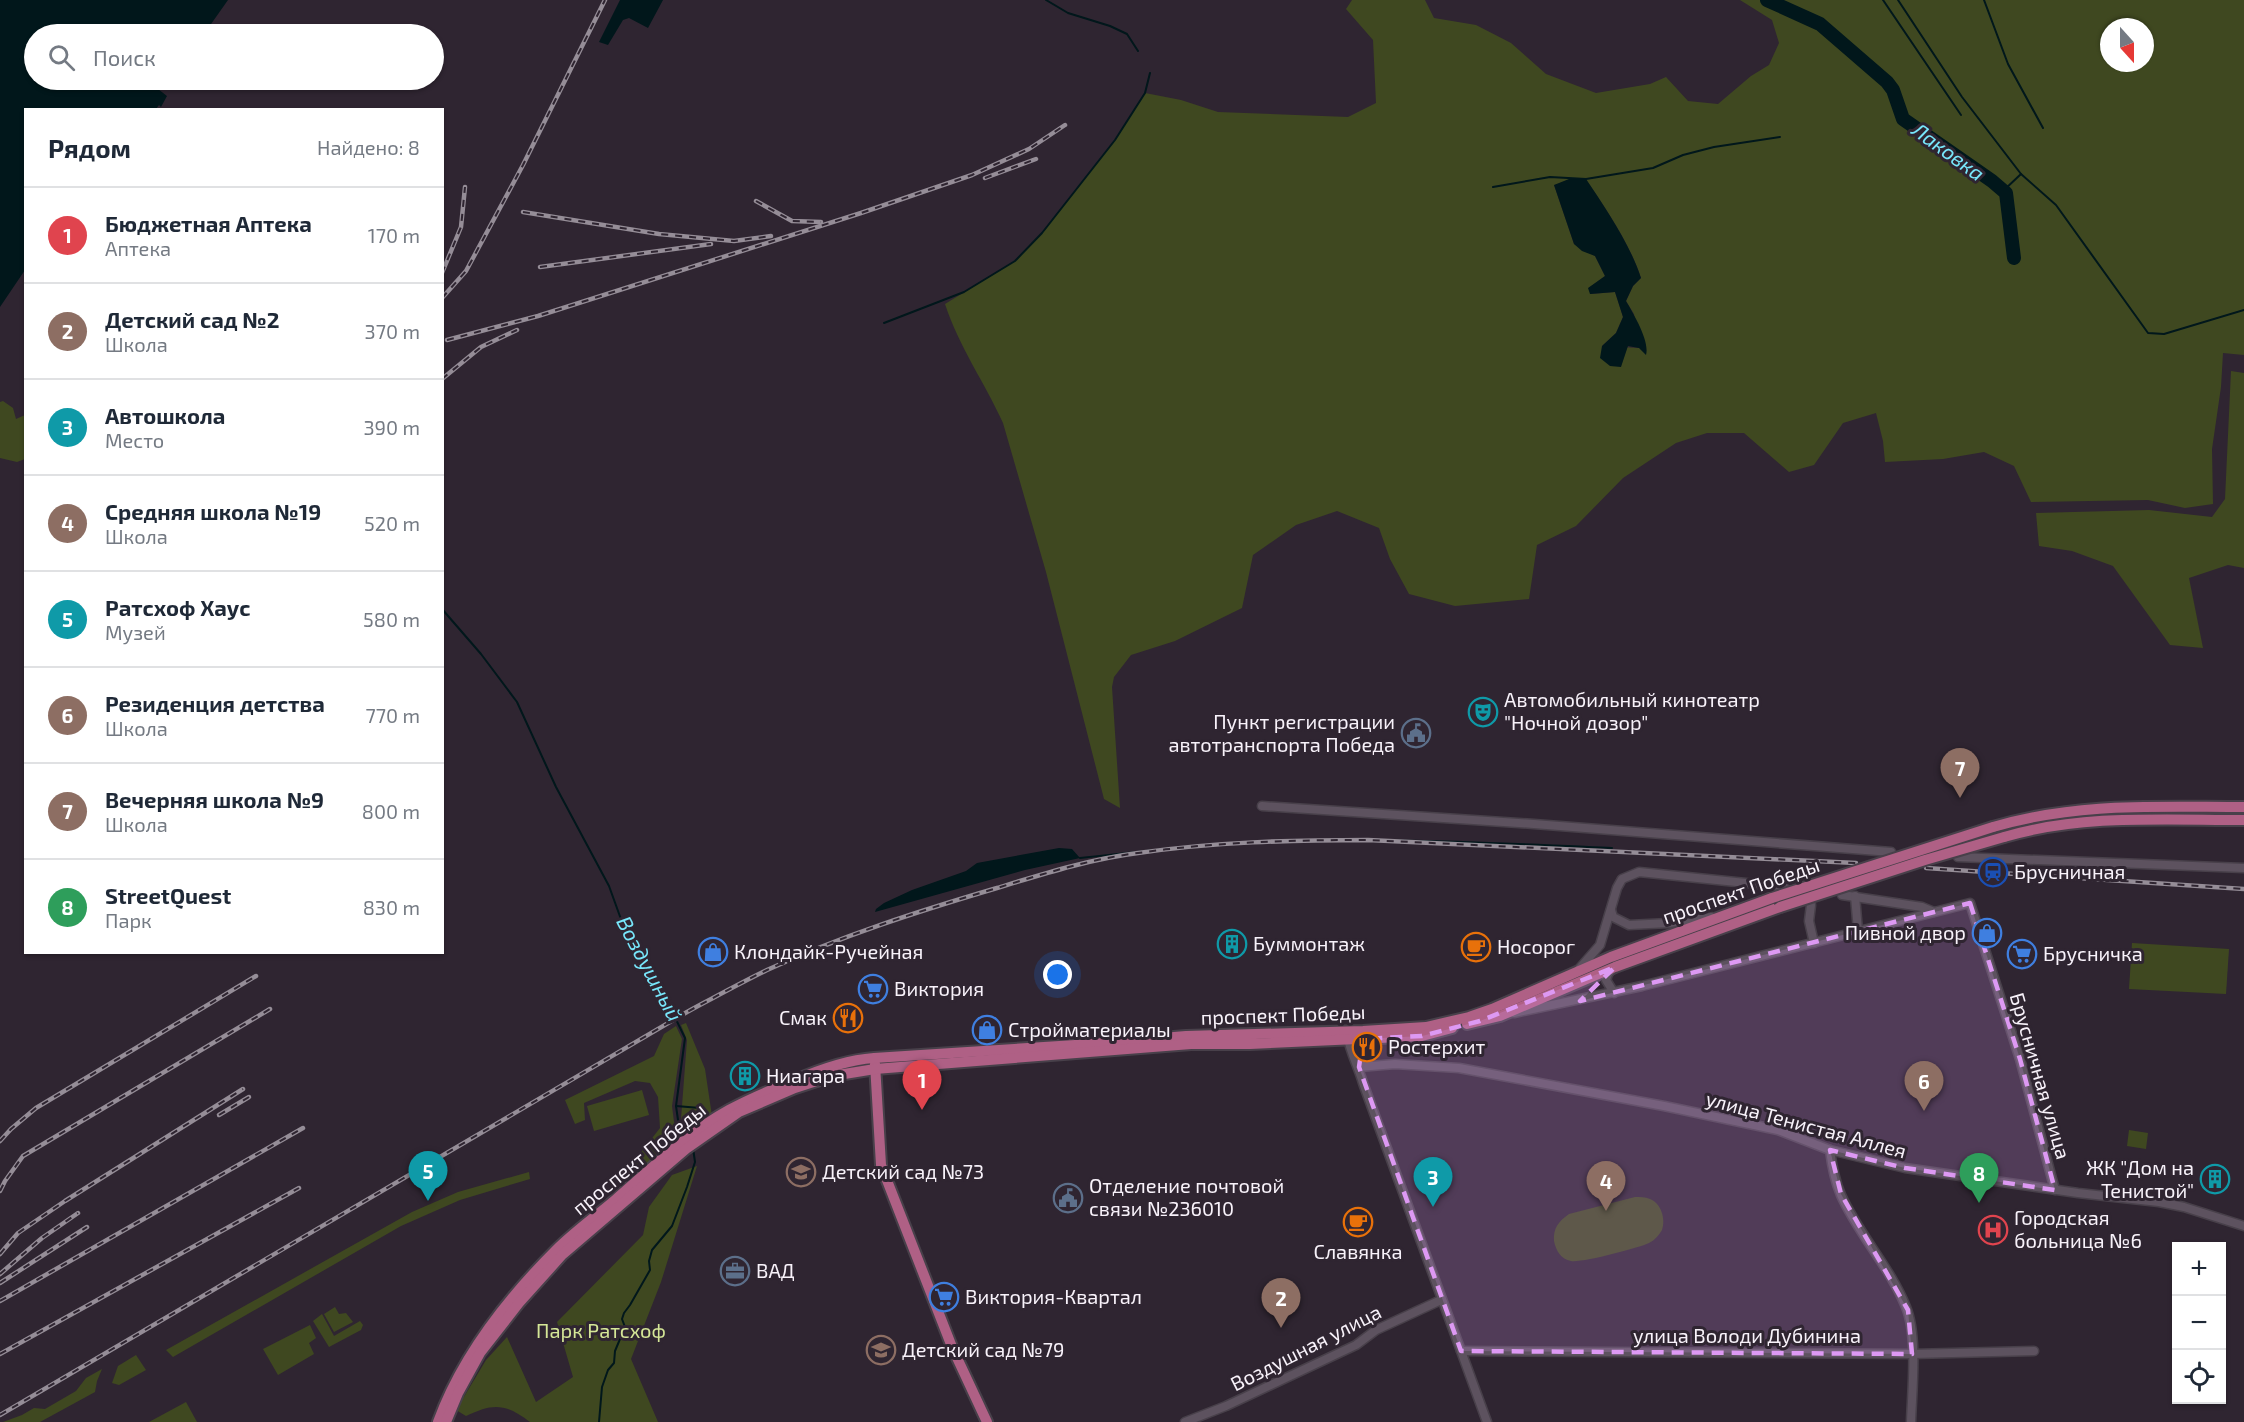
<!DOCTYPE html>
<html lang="ru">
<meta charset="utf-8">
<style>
:root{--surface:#fff;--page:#f2f2f3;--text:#1f2937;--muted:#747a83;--line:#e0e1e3;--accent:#b45309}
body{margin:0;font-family:"Exo 2",sans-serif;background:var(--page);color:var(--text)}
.controls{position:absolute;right:18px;bottom:18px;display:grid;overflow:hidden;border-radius:0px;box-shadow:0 2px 4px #0004}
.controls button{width:54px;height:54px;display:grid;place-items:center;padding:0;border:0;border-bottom:2px solid var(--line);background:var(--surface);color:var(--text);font:30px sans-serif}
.compass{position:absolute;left:2100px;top:18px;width:54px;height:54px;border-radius:50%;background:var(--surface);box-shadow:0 2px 4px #0004;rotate:159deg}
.you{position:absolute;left:1058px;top:975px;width:21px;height:21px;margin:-15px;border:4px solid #fff;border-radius:50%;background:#1a73e8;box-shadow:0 0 0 9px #1a73e833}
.badge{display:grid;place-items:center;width:39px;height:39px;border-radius:50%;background:var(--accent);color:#fff;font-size:20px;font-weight:700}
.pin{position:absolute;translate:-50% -50px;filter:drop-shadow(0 2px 3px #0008)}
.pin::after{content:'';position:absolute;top:32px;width:21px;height:18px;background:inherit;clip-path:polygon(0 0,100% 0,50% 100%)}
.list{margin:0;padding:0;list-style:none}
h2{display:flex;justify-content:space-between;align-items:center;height:78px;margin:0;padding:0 24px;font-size:26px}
h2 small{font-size:20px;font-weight:400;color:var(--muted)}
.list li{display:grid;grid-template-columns:39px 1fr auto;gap:18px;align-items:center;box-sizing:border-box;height:96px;padding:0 24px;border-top:2px solid var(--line)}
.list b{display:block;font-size:22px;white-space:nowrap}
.list p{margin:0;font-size:20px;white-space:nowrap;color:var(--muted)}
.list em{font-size:20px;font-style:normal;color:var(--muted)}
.icon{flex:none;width:33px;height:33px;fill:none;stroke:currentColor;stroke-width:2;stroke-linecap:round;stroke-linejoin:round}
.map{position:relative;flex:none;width:2244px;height:1422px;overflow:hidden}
.search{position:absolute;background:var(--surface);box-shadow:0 2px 4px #0004;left:24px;top:24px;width:420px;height:66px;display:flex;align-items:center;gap:15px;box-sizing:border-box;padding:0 21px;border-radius:33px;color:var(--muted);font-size:22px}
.panel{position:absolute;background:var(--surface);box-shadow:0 2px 4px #0004;left:24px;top:108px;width:420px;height:846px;border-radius:0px}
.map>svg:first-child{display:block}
.green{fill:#3f4820;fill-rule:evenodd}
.water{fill:#01171b}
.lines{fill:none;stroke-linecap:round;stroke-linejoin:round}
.stream{stroke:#01171b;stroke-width:2}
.river{stroke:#01171b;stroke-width:14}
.minor-casing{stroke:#48404a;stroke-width:11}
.major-casing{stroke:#48404a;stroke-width:14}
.minor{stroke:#5d525f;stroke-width:8}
.major{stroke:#af6085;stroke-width:10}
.rail-casing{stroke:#958d97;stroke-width:4.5}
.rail{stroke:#2f2531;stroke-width:2;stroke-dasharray:7;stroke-linecap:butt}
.major-bridge-casing{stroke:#48404a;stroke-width:14;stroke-linecap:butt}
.major-bridge{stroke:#af6085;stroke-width:10}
.marked{fill:#dd99f3;fill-opacity:0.2;stroke:#dd99f3;stroke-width:4.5;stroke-dasharray:12 8;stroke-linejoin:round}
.labels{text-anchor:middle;stroke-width:6;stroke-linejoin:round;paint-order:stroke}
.poi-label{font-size:20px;fill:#f8f2fa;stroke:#2f2531;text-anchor:start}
.street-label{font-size:20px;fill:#f8f2fa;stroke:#2f2531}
.park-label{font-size:20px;fill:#d5e797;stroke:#2f2531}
.water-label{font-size:21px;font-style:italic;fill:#78e7fb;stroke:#2f2531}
</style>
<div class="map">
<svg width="2244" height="1422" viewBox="0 0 2244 1422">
<rect width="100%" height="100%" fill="#2f2531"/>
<g class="green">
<path d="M1352,0H1425L1434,18L1476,25L1511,43L1546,74L1596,93L1650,84L1666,77L1688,101L1718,104L1751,76L1769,65L1779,43L1772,20L1740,0H2244V355L2223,353L2221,387L2212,449L2213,504L2185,508L2148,500L2031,502L2014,466L1984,452L1943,459L1885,462L1883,441L1876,413L1843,423L1814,465L1789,472L1744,433H1707L1676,443L1623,478L1576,526L1537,545L1529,599L1455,606L1409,594L1390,559L1379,528L1337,511L1296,525L1253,555L1242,608L1175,641L1131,655L1114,677L1112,687L1120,808L1104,799L1046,572L1003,423C985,383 959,347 945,304L1015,261L1042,233L1115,140L1145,93L1181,100L1218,112L1348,117L1376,103L1373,40L1346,9ZM2109,27H2145V63H2109ZM1586,180C1605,207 1631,246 1641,278L1633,286L1626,301L1634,314L1639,348L1602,346L1616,333L1623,317L1615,292L1591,294L1589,288L1605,276L1595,256L1574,244L1554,185Z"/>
<polygon points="2231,371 2244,373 2244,568 2228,565 2189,578 2203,648 2170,645 2113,566 2072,551 2039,546 2036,513 2149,510 2212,517 2225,499"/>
<polygon points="3,401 13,408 16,419 25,415 25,459 17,462 0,458 0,402"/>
<polygon points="2132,943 2229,949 2226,994 2129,989"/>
<polygon points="686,1023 705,1069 712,1116 690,1133 681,1119 687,1040 681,1025"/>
<polygon points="676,1026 682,1039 672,1106 674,1122 683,1136 638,1172 635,1160 660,1128 658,1097 650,1083 635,1081 584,1103 585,1120 575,1124 565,1100 654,1056 664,1034"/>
<polygon points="642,1090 649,1115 594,1131 587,1106"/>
<polygon points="2129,1130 2148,1133 2146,1149 2127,1146"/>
<path d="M697,1166L661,1282L631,1359L658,1422H530C505,1403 493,1403 466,1416L456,1410L486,1360L507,1337L536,1402L573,1377L557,1322L643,1235L649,1207L672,1175Z"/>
<polygon points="529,1172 530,1179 460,1200 401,1226 173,1357 166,1350 412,1212 458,1192"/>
<path d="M1635,1197C1640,1197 1645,1197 1650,1199C1661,1203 1666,1219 1662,1230C1659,1235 1655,1240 1649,1243C1638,1248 1582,1263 1571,1261C1561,1259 1556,1251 1554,1241C1553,1228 1559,1221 1569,1214Z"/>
<polygon points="335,1307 339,1314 346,1313 353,1322 334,1332 324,1314"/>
<polygon points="322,1314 334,1336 360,1321 363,1325 361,1330 329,1347 313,1321"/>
<polygon points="310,1325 316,1338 309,1343 314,1354 278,1375 263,1349"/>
<polygon points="136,1355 146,1370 119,1385 112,1383 118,1366"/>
<polygon points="102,1369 97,1381 95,1392 40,1422 3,1422 22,1415 34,1408 45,1409 76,1391 86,1378"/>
<polygon points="186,1402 197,1422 149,1422"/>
</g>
<g class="water">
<polygon points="0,0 228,0 204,34 34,34 34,80 164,80 158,89 167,96 161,107 159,105 156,109 26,110 25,270 0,307"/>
<polygon points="620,0 663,0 648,28 629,18 623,20 608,45 599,42"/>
<path d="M1569,179H1586C1605,207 1631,246 1641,278L1633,286L1626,301C1633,313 1650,341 1646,355L1639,348L1628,346L1621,367L1610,366L1600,358L1602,346L1616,333L1623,317L1615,292L1590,294L1588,288L1605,276L1595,256L1582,251L1574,244L1554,185Z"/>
<polygon points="1059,848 1072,849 1080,858 1025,870 875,912 876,909 884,903 912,890 966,871 977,863"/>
</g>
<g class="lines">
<g class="stream">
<polyline points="1046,0 1068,13 1110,26 1127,34 1138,51"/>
<polyline points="1883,0 1961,115"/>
<polyline points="1898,0 1962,97 2021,174 2056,205 2148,333 2164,334 2244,310"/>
<polyline points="1984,0 2008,64 2043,128"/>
<polyline points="1493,187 1550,177 1586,179 1653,168 1683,155 1714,147 1780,137"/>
<polyline points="2003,191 2021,174"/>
<polyline points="884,323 964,292 1015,261 1042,233 1115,140 1145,93 1150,73"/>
<polyline points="442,609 481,654 517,702 556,787 609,886 622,922 636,940 652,970 685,1038 676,1106 678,1120 686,1135"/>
<path d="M1080,858C1142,851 1204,844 1266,842C1381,837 1497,843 1612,848"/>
<polyline points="676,1106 700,1108"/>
<polyline points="599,1422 602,1387 608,1370 614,1363 615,1351 625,1327 622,1319 624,1313 630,1305 650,1270 649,1261 652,1250 672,1226 687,1187 695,1162 693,1148"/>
</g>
<polyline class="river" points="1767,0 1820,24 1887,82 1893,90 1903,119 1992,181 2006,193 2014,258"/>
<g class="minor-casing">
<g id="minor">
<polyline points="1262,806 1534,824 1891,852"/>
<polyline points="1958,857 2244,868"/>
<polyline points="1842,895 1922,907 1934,912"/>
<polyline points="1855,896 1858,931"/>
<polyline points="1811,905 1809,921 1814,943"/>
<polyline points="1611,910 1613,917 1629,925 1669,923 1711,917"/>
<polyline points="1613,968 1608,974 1606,980 1614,993"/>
<polyline points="1579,969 1600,945 1617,888 1622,879 1639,872 1784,887"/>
<polyline points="1514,1013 1642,986 1970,903 2020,1059 2055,1190"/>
<path d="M1347,1034C1350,1052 1358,1066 1363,1083L1487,1422"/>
<polyline points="1359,1067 1395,1064 1459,1068 1664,1106 1778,1130 1830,1150 1905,1168 2078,1193 2159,1202 2184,1207 2244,1226"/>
<polyline points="1359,1067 1363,1058 1363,1035"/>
<path d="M1830,1150C1832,1166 1835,1181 1841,1195C1859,1235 1890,1267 1906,1307C1918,1336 1912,1390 1911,1422"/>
<polyline points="1461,1351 1912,1354 2034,1351"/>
<polyline points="1185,1422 1226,1406 1356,1345 1376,1330 1441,1300"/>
</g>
</g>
<g class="major-casing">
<g id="major">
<path d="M1993,827C2078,802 2156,807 2244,807"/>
<path d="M2004,837C2082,814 2164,820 2244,820"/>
<polyline points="1467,1024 1500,1016 1615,967 1780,907"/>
<polyline points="875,1064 881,1165 952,1347 987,1422"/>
<path d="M438,1422C462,1356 507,1299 556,1250C574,1232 595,1217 615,1200C651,1169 687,1133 729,1110C751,1098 773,1089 796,1080C821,1069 847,1060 874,1058L1091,1044L1186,1036L1363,1031L1426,1027L1469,1017L1492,1009L1611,957L1772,898"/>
<polyline points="446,1422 458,1393 480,1353 519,1303 562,1255 686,1149 739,1112 795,1088 832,1076 875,1069 1191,1044 1250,1044 1422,1036 1452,1028"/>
</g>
</g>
<use href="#minor" class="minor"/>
<use href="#major" class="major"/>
<g class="rail-casing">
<g id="rail">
<polyline points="985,178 1036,159"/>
<polyline points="756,201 792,221 821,222"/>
<polyline points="523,212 659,234 734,241 771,236"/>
<polyline points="540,267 711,244"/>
<polyline points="442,273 461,227 465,187"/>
<polyline points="442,298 466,271 523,165 605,0"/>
<polyline points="447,340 538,316 861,213 972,175 1029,149 1065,125"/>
<polyline points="442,379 481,347 517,330"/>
<polyline points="1926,868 2244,889"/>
<polyline points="219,1115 249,1097"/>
<polyline points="0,1141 11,1129 36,1108 256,976"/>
<polyline points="0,1191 5,1181 23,1156 270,1009"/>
<polyline points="0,1254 18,1233 65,1201 243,1089"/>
<polyline points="0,1274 42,1238 78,1213"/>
<polyline points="0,1283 87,1227"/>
<polyline points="0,1301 303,1128"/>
<polyline points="0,1354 299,1188"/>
<path d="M0,1415L687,1012C713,998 740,983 767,970C841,936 919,911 997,888C1043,874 1090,859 1138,853C1214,842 1291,840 1368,840L1856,863"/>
</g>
</g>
<use href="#rail" class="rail"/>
<g class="major-bridge-casing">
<g id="major-bridge">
<polyline points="1772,898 1993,827"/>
<polyline points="1780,907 1925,860 2004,837"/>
</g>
</g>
<use href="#major-bridge" class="major-bridge"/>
</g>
<path class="marked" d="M1970,903L2020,1059L2055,1190L1905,1168L1830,1150L1841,1194L1908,1310L1912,1354L1461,1351L1359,1067L1363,1039L1422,1036L1480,1021L1615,967L1580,1001Z"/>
<defs>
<g id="theatre-ring" transform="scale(1.5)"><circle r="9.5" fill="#2f2531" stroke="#0f9aa8" stroke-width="1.5"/><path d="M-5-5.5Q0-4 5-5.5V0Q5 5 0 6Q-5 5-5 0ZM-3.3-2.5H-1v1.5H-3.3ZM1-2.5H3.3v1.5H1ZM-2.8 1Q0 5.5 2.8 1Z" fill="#0f9aa8"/></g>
<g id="civic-ring" transform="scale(1.5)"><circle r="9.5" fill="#2f2531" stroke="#5c6f8a" stroke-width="1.5"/><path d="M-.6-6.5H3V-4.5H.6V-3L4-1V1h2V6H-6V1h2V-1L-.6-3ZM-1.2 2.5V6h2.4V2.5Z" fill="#5c6f8a"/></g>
<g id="station-ring" transform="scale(1.5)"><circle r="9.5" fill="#2f2531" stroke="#1a4fb4" stroke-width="1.5"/><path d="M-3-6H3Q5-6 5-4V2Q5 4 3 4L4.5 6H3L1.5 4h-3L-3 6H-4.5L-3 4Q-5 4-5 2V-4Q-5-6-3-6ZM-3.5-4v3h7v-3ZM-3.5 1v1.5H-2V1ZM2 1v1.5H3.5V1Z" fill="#1a4fb4"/></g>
<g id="shop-ring" transform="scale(1.5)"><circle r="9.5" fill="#2f2531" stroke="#3f7fe0" stroke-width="1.5"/><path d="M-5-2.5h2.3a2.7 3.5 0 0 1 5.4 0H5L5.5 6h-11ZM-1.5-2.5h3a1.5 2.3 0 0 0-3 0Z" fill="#3f7fe0"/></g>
<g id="building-ring" transform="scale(1.5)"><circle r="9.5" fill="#2f2531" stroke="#0f9aa8" stroke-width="1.5"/><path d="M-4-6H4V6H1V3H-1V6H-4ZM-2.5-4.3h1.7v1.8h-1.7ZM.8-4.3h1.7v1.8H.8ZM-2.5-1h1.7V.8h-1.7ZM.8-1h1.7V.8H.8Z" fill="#0f9aa8"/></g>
<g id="cafe-ring" transform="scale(1.5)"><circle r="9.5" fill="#2f2531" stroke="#e8710a" stroke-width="1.5"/><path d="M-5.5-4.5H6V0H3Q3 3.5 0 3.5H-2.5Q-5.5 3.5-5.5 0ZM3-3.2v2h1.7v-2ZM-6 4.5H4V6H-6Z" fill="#e8710a"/></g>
<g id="supermarket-ring" transform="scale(1.5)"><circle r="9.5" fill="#2f2531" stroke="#3f7fe0" stroke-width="1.5"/><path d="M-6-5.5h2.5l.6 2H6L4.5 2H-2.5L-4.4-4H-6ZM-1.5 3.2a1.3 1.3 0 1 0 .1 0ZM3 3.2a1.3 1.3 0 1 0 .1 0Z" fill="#3f7fe0"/></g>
<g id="restaurant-ring" transform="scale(1.5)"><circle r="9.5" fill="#2f2531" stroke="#e8710a" stroke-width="1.5"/><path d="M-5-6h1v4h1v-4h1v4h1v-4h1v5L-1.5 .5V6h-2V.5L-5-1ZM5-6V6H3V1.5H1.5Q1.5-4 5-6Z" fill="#e8710a"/></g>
<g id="school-ring" transform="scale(1.5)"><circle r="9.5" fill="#2f2531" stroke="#8d6e63" stroke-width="1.5"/><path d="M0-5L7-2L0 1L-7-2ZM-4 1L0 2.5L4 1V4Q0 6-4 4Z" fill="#8d6e63"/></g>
<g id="hospital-ring" transform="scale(1.5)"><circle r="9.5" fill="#2f2531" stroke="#e0444e" stroke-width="1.5"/><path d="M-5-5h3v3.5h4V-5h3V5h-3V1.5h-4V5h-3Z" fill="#e0444e"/></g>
<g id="office-ring" transform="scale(1.5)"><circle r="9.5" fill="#2f2531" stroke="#5c6f8a" stroke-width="1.5"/><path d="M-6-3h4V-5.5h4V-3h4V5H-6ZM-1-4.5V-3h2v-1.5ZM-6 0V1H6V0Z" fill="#5c6f8a"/></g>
</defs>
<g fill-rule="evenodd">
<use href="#theatre-ring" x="1483" y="712"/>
<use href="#civic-ring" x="1416" y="733"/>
<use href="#station-ring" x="1993" y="872"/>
<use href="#shop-ring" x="1987" y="933"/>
<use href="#building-ring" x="1232" y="944"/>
<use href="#cafe-ring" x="1476" y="947"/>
<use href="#shop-ring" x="713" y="952"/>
<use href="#supermarket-ring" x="2022" y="954"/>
<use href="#supermarket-ring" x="873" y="989"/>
<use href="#restaurant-ring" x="848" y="1018"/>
<use href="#shop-ring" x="987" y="1030"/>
<use href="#restaurant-ring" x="1367" y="1047"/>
<use href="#building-ring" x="745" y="1076"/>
<use href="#school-ring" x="801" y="1172"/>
<use href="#building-ring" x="2215" y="1179"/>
<use href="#civic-ring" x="1068" y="1198"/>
<use href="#cafe-ring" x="1358" y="1222"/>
<use href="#hospital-ring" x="1993" y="1230"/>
<use href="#office-ring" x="735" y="1271"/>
<use href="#supermarket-ring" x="944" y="1297"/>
<use href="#school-ring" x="881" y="1350"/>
</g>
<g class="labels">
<g class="poi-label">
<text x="1504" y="707">Автомобильный кинотеатр<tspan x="1504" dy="23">"Ночной дозор"</tspan></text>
<text x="1395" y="729" text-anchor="end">Пункт регистрации<tspan x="1395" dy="23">автотранспорта Победа</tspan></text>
<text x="2014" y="879">Брусничная</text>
<text x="1966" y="940" text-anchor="end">Пивной двор</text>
<text x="1253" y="951">Буммонтаж</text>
<text x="1497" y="954">Носорог</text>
<text x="734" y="959">Клондайк-Ручейная</text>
<text x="2043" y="961">Брусничка</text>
<text x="894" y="996">Виктория</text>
<text x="827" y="1025" text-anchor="end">Смак</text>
<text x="1008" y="1037">Стройматериалы</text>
<text x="1388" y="1054">Ростерхит</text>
<text x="766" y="1083">Ниагара</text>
<text x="2194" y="1175" text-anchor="end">ЖК "Дом на<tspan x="2194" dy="23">Тенистой"</tspan></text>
<text x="822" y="1179">Детский сад №73</text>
<text x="1089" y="1193">Отделение почтовой<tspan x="1089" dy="23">связи №236010</tspan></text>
<text x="2014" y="1225">Городская<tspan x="2014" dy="23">больница №6</tspan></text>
<text x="1358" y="1259" text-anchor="middle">Славянка</text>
<text x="756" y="1278">ВАД</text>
<text x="965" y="1304">Виктория-Квартал</text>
<text x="902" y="1357">Детский сад №79</text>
</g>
<g class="street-label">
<text transform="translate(1741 891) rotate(-19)" y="7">проспект Победы</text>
<text transform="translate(1283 1015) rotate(-2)" y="7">проспект Победы</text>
<text transform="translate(2040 1076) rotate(74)" y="7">Брусничная улица</text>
<text transform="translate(1806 1125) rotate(15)" y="7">улица Тенистая Аллея</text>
<text transform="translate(639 1159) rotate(-39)" y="7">проспект Победы</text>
<text x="1747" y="1343">улица Володи Дубинина</text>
<text transform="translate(1306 1348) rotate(-27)" y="7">Воздушная улица</text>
</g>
<g class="park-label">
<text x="601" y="1338">Парк Ратсхоф</text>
</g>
<g class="water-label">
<text transform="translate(1948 152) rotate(36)" y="7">Лаковка</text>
<text transform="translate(649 969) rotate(62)" y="7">Воздушный</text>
</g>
</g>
</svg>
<div class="controls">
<button>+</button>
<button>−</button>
<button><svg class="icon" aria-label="locate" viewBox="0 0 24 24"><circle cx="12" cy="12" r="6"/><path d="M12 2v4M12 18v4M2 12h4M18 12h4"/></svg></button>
</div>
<svg class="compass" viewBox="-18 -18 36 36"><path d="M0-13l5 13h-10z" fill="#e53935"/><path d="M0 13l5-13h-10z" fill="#747a83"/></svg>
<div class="you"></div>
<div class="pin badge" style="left:922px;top:1110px;background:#e0444e">1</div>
<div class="pin badge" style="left:1281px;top:1328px;background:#8d6e63">2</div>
<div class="pin badge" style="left:1433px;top:1207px;background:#0f9aa8">3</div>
<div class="pin badge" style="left:1606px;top:1211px;background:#8d6e63">4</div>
<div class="pin badge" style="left:428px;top:1201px;background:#0f9aa8">5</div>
<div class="pin badge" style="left:1924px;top:1111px;background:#8d6e63">6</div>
<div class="pin badge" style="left:1960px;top:798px;background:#8d6e63">7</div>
<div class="pin badge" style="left:1979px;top:1203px;background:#2e9e5b">8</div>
<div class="search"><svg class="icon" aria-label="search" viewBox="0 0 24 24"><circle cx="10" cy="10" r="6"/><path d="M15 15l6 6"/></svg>Поиск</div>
<section class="panel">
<h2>Рядом<small>Найдено: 8</small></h2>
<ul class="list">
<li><span class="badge" style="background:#e0444e">1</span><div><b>Бюджетная Аптека</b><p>Аптека</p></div><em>170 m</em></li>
<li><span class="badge" style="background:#8d6e63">2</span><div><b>Детский сад №2</b><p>Школа</p></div><em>370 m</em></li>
<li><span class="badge" style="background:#0f9aa8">3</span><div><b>Автошкола</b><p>Место</p></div><em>390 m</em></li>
<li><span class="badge" style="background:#8d6e63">4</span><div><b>Средняя школа №19</b><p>Школа</p></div><em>520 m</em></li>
<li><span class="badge" style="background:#0f9aa8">5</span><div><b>Ратсхоф Хаус</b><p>Музей</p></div><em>580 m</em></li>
<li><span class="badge" style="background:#8d6e63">6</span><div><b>Резиденция детства</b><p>Школа</p></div><em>770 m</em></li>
<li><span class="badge" style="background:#8d6e63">7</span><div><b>Вечерняя школа №9</b><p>Школа</p></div><em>800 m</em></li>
<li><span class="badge" style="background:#2e9e5b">8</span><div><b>StreetQuest</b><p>Парк</p></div><em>830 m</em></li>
</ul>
</section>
</div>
